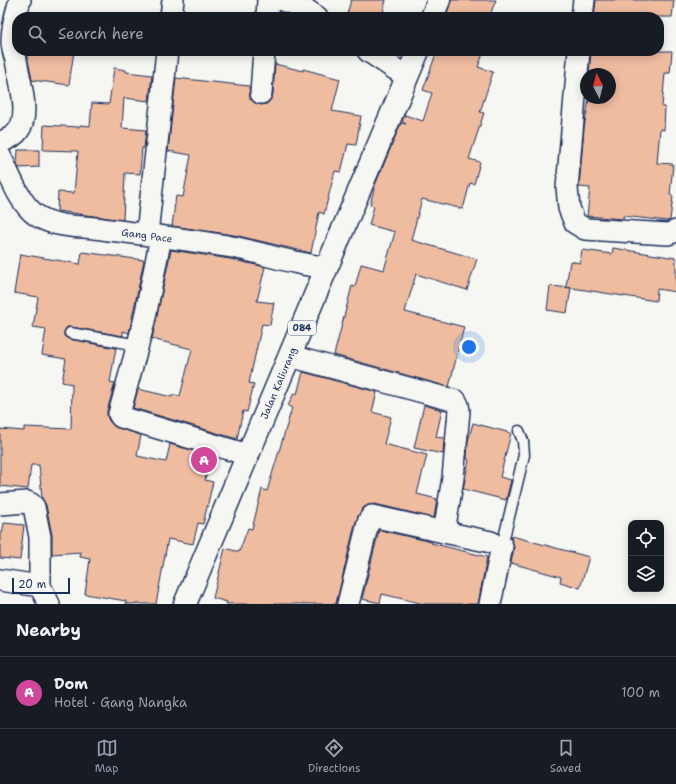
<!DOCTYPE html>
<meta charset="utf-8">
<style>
:root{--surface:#171b24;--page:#20242c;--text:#f1f3f6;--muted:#9ea1a6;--line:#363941;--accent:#919bb2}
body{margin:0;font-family:"Shantell Sans",sans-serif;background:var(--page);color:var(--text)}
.controls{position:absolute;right:12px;bottom:12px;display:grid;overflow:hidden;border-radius:8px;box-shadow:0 2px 10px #0003}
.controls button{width:36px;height:36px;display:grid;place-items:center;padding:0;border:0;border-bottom:1px solid var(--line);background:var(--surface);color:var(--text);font:20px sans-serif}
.compass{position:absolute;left:580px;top:68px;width:36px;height:36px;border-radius:50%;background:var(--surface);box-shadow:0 2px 10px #0003;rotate:353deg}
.scale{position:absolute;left:12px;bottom:10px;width:58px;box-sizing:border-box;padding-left:4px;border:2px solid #1b2f5e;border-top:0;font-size:11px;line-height:14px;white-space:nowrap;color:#1b2f5e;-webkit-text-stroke:3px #f6f6f2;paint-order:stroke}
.you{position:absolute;left:469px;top:347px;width:14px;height:14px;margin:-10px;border:3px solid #fff;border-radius:50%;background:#1a73e8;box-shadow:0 0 0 6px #1a73e833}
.badge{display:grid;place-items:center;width:26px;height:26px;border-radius:50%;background:var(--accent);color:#fff;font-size:13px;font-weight:700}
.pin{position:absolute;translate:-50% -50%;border:2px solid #fff;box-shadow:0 1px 4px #0006}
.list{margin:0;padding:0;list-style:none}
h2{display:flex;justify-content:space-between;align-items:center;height:52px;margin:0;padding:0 16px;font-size:17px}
h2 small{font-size:13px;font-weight:400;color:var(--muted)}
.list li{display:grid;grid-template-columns:26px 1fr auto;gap:12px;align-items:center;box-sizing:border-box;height:72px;padding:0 16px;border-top:1px solid var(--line)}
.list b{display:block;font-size:15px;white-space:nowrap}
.list p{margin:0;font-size:13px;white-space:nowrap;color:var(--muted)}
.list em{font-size:13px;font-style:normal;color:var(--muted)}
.icon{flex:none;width:22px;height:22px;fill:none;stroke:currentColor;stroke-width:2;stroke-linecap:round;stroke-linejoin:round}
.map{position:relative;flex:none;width:676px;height:604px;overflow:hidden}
.search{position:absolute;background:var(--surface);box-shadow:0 2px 10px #0003;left:12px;right:12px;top:12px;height:44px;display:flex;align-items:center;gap:10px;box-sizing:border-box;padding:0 14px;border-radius:16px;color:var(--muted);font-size:15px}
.sheet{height:124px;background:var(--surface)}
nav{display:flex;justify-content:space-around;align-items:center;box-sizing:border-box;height:56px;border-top:1px solid var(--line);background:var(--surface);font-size:11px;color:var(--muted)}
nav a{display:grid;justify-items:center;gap:2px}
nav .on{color:var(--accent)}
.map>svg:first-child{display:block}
.building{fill:#efbca0;stroke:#1b2f5e}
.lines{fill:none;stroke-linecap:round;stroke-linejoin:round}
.service-casing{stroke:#1b2f5e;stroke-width:13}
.minor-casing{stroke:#1b2f5e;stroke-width:24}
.primary-casing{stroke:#1b2f5e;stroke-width:25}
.service{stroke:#f6f6f2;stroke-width:10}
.minor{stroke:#f6f6f2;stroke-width:21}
.primary{stroke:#f6f6f2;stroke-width:22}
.labels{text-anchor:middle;stroke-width:3;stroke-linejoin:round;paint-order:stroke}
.shield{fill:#f6f6f2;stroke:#5d6b8a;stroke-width:1}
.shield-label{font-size:9px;font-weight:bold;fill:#1b2f5e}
.street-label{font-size:10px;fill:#1b2f5e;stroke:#f6f6f2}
</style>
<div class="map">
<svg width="676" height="604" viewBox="0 0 676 604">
<rect width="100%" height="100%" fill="#f6f6f2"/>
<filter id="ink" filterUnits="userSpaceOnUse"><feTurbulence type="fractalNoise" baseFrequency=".025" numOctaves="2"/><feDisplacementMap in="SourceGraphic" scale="8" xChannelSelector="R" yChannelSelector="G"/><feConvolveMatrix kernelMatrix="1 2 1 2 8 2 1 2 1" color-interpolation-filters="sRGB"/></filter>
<g filter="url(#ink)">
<g class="building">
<polygon points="351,0 386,0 382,17 361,17 347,14"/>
<polygon points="451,0 496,0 489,17 446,17"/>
<polygon points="596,0 674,0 672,17 594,17"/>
<polygon points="28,51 74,51 69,85 32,80 27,56"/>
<polygon points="437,51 484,51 478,67 493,72 480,112 484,113 469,159 480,162 474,184 470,183 463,209 422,199 411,240 477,259 467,290 416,274 405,312 464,327 449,387 334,355 352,286 355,287 361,264 384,270 395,232 369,225 374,206 370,205 375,185 401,123 406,124 402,121 405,115 423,121 432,93 423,90"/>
<polygon points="591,51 672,51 670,73 665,73 662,107 665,107 664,130 660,129 657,163 673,164 670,195 673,196 670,220 668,221 623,216 623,219 587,216 590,188 579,187 584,128 589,99 587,98 610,98 610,74 589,74"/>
<polygon points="275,64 303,71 303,69 340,79 332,111 361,116 356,145 348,144 341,172 335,171 324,214 319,212 311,253 234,235 172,226 176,196 183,197 191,155 168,151 176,78 249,86 250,99 255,103 261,105 267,104 271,99 273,94"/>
<polygon points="114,68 126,70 126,72 152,75 149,101 124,98 122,128 146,130 144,148 142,148 140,174 125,173 123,220 57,211 58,192 74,193 78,151 43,150 44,125 79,127 80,125 90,126 92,103 109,104"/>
<polygon points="18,150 39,150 39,167 19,168 17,165"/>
<polygon points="613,248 676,258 676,292 657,289 656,301 566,287 570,261 580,263 582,250 612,254"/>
<polygon points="171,250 230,259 265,267 257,301 274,303 270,325 262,324 249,383 254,384 247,412 243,411 237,439 133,408 138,389 172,397 173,395 180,396 192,349 152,339"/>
<polygon points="82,252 144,260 129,333 123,331 123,336 71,327 67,327 64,332 64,336 69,339 116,348 110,382 115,383 107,411 107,416 109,421 118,428 141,435 137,456 166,462 170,444 211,456 205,480 213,482 203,524 198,523 193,544 168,539 156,604 126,604 126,601 85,594 90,559 80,557 81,552 52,554 52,535 46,505 42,498 39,465 31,465 28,489 0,486 0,429 24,431 24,427 71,429 72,384 62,382 66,359 42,355 46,329 33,327 38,297 14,293 20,254 80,264"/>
<polygon points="550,286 571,288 567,313 547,310"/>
<polygon points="303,372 377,392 372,412 391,417 384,444 427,455 417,494 437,499 434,518 375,504 368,505 363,508 358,516 355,524 336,604 226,604 227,602 213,598 225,548 239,552 248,528 252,529 262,489 267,491 292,408 288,406 294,393 297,394"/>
<polygon points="424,405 442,410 436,437 444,438 443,454 414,448"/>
<polygon points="473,423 511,433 500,477 511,480 506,500 463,489 469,460 467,459 468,441"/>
<polygon points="4,523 24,525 20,560 0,558 0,533 2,533"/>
<polygon points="379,530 432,542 431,543 487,557 478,604 424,604 382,594 380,603 362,599"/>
<polygon points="512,536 589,557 580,588 560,582 561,577 511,563 514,548 513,543 511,539"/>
</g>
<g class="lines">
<g class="service-casing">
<g id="service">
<polyline points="70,333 138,345"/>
<polyline points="502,546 524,455 523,441 519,431"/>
</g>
</g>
<g class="minor-casing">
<g id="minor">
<polyline points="282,0 302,7 317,17"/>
<polyline points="171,17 173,0"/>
<polyline points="267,17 268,0"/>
<polyline points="582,17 584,0"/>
<polyline points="368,51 407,77"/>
<polyline points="579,51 567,188 569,208 575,223 585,229 668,234 676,231"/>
<polyline points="261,93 264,51"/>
<path d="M0,142C6,140 14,137 18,131C31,115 19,79 16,60C14,54 12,48 12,42C12,28 16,14 20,0"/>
<path d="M0,156C10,175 19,203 36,215C54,227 74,226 94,228C140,234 187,239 232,247C264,253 294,265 327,267"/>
<polyline points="147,234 167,51"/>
<polyline points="161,237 144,322 119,414 121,417 248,455"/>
<polyline points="290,356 456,401 458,405 459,411 453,478 444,532 491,542"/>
<polyline points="0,504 27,502 31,504 34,507 40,537 40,586 49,604"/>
<polyline points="0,580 40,586"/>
<polyline points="348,604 367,527 369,520 372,516 444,532"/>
<polyline points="490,604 502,546"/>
</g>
</g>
<g class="primary-casing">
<g id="primary">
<polyline points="432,17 439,0"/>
<polyline points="185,604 418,51"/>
</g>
</g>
<use href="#service" class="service"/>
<use href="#minor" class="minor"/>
<use href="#primary" class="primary"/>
</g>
</g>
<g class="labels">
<rect class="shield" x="288" y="321" width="28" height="14" rx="3"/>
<g class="shield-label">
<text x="302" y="331">084</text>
</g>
<g class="street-label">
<text transform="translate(147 235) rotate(8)" y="4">Gang Pace</text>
<text transform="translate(278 383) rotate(-67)" y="4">Jalan Kaliurang</text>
</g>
</g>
</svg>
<div class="controls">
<button><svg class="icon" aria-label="locate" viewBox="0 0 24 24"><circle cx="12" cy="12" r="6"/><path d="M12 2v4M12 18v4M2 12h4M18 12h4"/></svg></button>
<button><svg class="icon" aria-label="layers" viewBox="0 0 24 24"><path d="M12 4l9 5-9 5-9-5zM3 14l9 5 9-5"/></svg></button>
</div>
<svg class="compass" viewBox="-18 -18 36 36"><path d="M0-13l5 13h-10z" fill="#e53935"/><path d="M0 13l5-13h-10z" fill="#9ea1a6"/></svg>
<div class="scale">20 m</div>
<div class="you"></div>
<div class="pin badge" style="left:204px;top:460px;background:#d1479c">A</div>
<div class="search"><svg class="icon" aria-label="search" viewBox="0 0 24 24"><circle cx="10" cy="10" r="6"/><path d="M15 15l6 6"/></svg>Search here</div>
</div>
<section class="sheet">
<h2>Nearby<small></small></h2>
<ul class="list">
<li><span class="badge" style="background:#d1479c">A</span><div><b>Dom</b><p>Hotel · Gang Nangka</p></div><em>100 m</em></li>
</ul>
</section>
<nav>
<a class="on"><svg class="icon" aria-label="map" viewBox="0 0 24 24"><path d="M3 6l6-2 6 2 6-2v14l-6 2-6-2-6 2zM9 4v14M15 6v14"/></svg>Map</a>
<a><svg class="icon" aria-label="directions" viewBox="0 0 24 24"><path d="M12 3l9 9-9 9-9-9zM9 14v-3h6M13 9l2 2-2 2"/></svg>Directions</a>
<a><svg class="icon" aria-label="saved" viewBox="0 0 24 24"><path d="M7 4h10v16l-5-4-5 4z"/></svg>Saved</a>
</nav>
